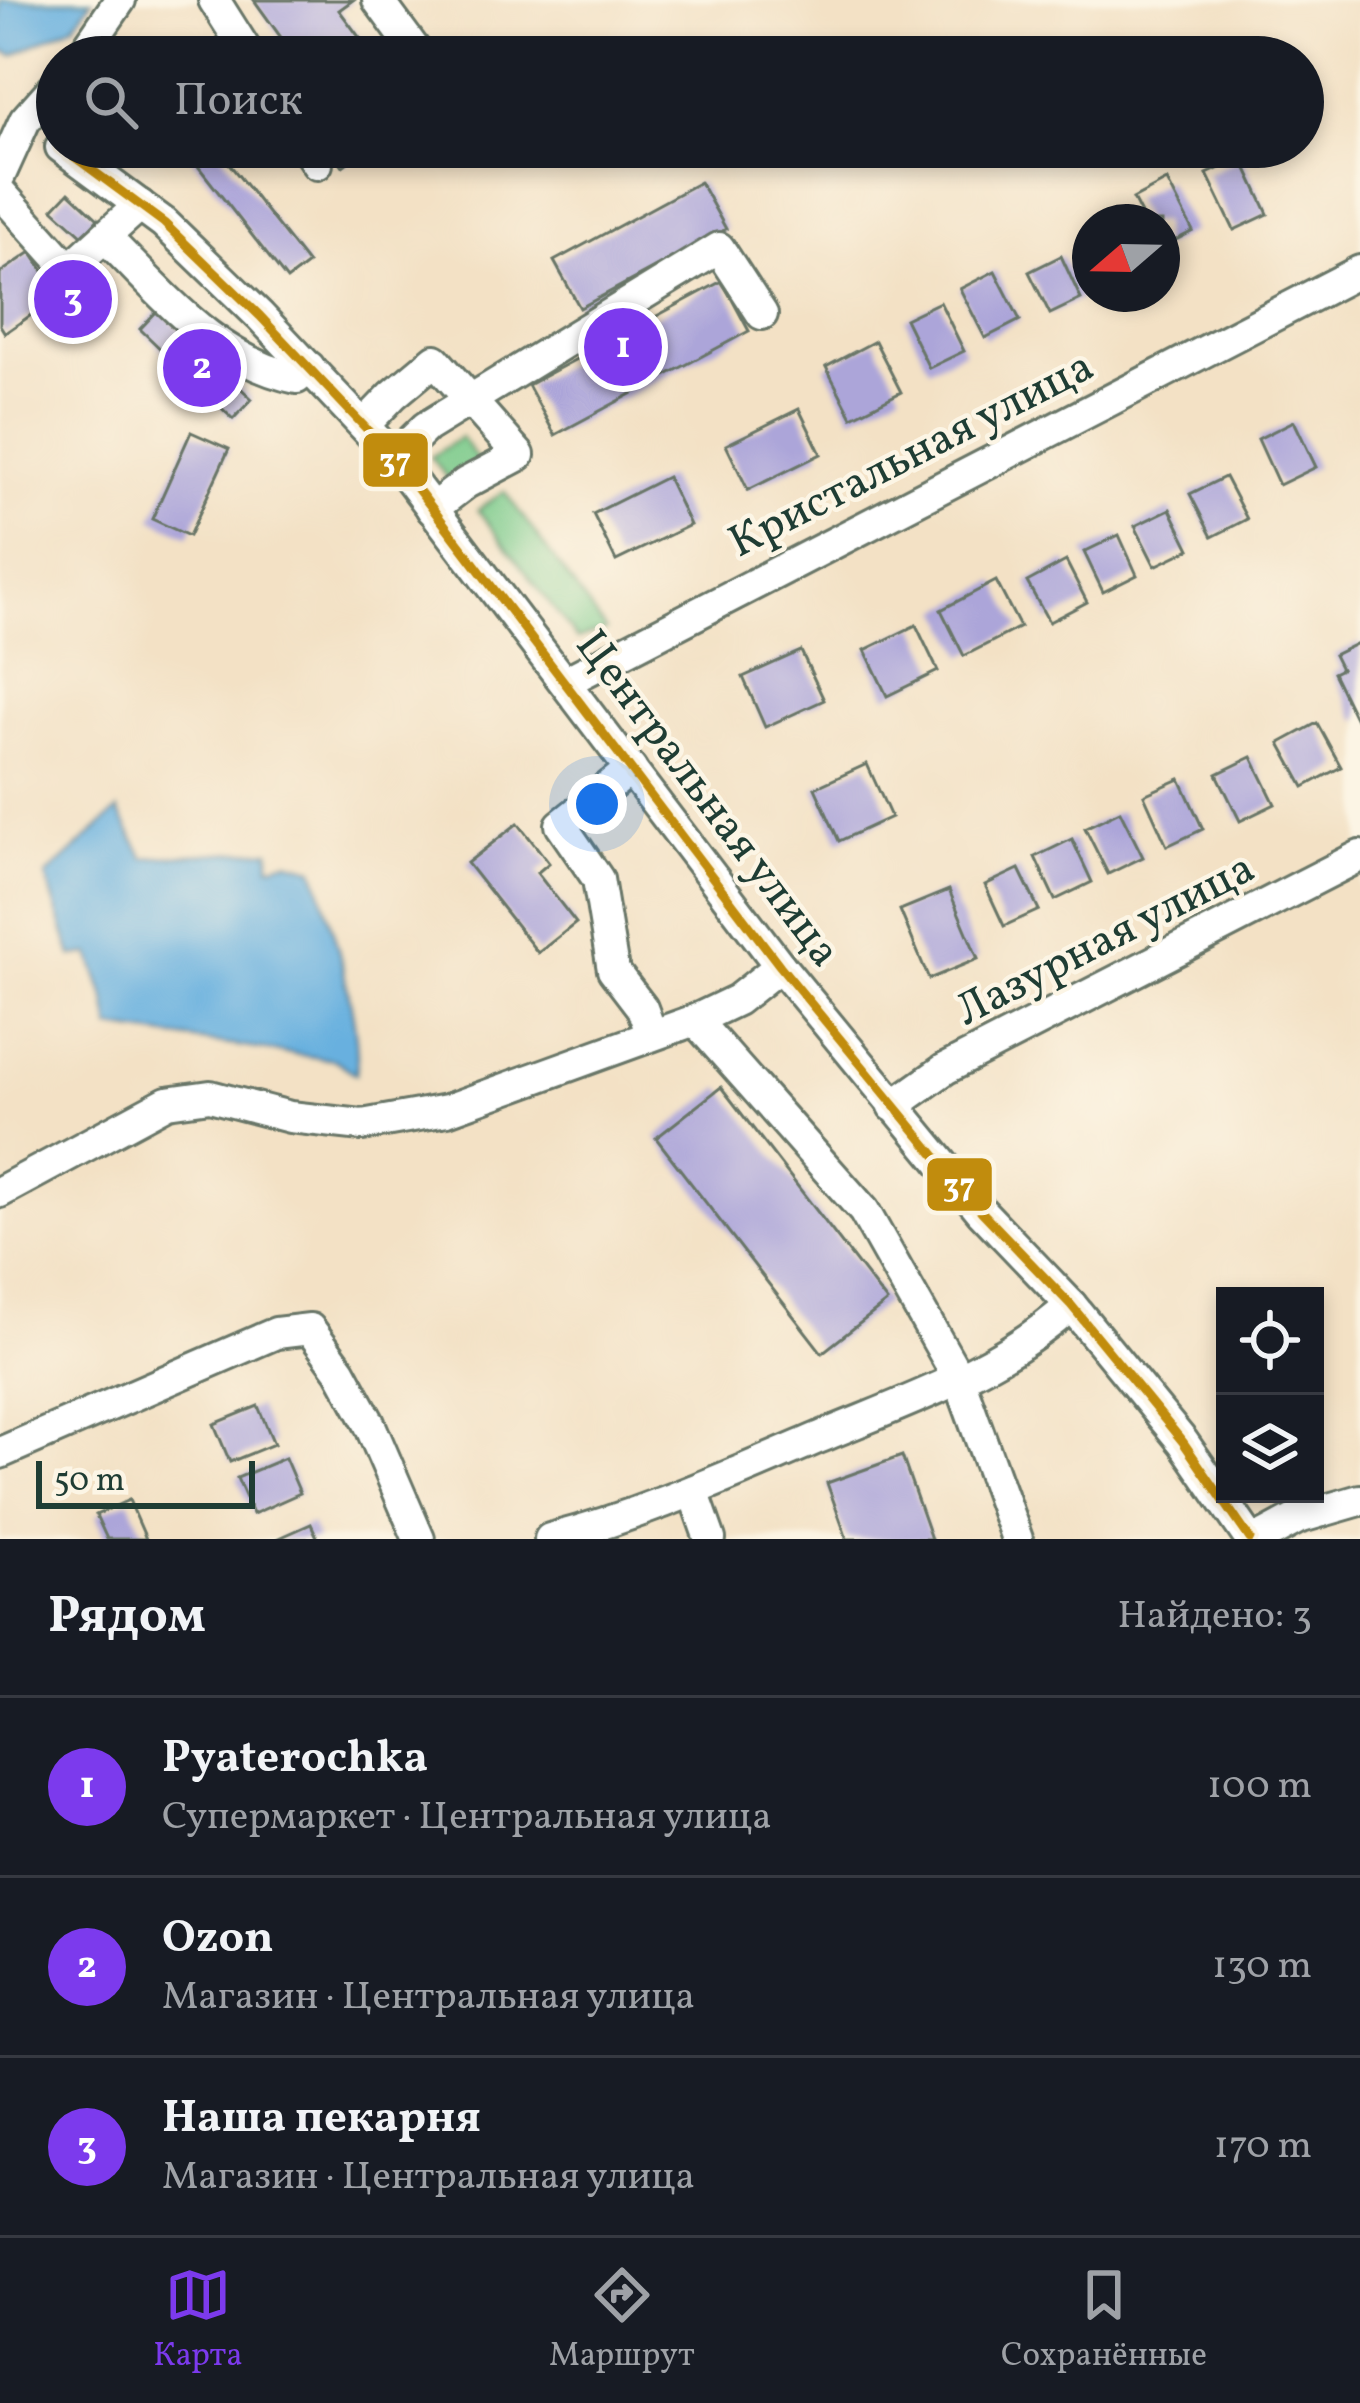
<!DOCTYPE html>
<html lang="ru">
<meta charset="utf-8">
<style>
:root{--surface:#171b24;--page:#242831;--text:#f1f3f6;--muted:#9ea1a6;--line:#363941;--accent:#7c3aed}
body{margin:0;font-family:Vollkorn,serif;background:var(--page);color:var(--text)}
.controls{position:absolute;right:36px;bottom:36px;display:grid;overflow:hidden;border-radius:0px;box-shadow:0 6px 18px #0003}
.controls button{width:108px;height:108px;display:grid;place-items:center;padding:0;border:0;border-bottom:3px solid var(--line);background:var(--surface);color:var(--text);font:60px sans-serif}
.compass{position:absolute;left:1072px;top:204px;width:108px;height:108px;border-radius:50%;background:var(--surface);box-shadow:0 6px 18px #0003;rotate:250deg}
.scale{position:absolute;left:36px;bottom:30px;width:219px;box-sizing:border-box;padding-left:12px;border:6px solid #1f3d34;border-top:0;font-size:33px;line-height:42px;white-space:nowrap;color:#1f3d34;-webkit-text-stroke:9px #fcf5e5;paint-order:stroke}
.you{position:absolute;left:597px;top:804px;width:42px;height:42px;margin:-30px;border:9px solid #fff;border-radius:50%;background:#1a73e8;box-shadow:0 0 0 18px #1a73e833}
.badge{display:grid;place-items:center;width:78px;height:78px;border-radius:50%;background:var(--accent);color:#fff;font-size:39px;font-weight:700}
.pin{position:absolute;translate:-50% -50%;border:6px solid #fff;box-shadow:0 3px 12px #0006}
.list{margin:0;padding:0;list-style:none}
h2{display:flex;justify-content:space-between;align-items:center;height:156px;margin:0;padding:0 48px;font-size:51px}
h2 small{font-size:39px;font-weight:400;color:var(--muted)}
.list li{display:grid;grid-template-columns:78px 1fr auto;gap:36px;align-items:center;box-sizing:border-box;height:180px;padding:0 48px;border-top:3px solid var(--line)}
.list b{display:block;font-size:45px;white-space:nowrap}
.list p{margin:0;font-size:39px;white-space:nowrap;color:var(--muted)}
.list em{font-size:39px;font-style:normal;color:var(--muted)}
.icon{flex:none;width:66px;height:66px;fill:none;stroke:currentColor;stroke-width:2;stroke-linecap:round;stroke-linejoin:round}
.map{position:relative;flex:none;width:1360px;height:1539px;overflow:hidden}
.search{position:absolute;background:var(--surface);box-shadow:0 6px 18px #0003;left:36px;right:36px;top:36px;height:132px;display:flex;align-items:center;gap:30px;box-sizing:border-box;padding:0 42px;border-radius:66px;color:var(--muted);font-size:45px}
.sheet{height:696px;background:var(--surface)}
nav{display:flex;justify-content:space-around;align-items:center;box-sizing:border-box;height:168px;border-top:3px solid var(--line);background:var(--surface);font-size:33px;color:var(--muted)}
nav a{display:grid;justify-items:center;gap:6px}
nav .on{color:var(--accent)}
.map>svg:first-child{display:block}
.green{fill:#7bca8b;stroke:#4d8460;stroke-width:3}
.water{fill:#68b0df;stroke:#44768a;stroke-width:3}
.building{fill:#aca5d9}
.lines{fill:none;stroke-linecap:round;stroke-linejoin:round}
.minor-casing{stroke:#697667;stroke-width:36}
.minor{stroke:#fff;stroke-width:30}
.bus-1-casing{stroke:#fcf5e5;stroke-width:18}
.bus-1{stroke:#c18c0d;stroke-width:9}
.labels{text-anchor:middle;stroke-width:9;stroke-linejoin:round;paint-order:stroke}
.street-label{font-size:45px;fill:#1f3d34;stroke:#fcf5e5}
.line-badge{stroke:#fcf5e5;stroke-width:4.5}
.badge-label{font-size:33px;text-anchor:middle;font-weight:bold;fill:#fff}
</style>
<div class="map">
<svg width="1360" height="1539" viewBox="0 0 1360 1539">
<rect width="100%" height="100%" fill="#fcf5e5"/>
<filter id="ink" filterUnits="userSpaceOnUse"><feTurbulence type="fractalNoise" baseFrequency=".00833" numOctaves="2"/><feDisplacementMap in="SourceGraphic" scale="24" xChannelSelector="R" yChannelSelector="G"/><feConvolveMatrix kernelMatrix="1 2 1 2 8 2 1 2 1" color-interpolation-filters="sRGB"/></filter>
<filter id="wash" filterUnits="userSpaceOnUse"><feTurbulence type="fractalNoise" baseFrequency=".004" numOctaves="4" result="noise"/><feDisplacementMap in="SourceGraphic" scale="48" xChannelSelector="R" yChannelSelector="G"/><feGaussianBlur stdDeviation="2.7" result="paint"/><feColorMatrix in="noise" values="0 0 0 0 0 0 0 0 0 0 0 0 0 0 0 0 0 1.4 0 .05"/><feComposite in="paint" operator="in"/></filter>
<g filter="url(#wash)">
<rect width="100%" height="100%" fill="#f3e1c5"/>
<g class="green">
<polygon points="461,437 480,464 450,482 431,457"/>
<polygon points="504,491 606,630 577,639 478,510"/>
</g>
<g class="water">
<polygon points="0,0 92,0 74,25 13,55 0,50"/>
<path d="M118,810L144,858L270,850V866L287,861L314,868C330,920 363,1022 356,1074L335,1060L111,1028L106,1000L90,954L72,956L46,876Z"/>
</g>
<g id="blocks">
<g class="building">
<polygon points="254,0 353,0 339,10 374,57 281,57 278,52 285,43"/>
<polygon points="183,147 216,147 308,264 287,280"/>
<polygon points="329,147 368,147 343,166"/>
<polygon points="1242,158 1268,214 1234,230 1207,174"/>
<polygon points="1167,181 1193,231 1162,247 1162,222 1145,222 1133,199"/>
<polygon points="700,182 726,229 580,308 554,261"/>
<polygon points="69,192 98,219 83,236 53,209"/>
<polygon points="31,252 60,295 5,333 0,325 0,273"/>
<polygon points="1061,256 1081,299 1050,314 1029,272"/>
<polygon points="995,271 1020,320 985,338 960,289"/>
<polygon points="99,272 115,294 77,322 61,300"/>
<polygon points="722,281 749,331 555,435 528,385"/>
<polygon points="940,302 964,351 929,368 905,319"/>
<polygon points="159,309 252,399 233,419 140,329"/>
<polygon points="875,341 901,392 852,417 826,367"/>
<polygon points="799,409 821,454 748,490 726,445"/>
<polygon points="1294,421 1316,467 1279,485 1258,439"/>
<polygon points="191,432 229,449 189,536 152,519"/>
<polygon points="667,477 690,525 616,561 593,514"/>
<polygon points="1225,477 1247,519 1212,537 1190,494"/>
<polygon points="1170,509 1190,549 1155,566 1135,526"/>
<polygon points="1119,535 1137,575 1103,592 1084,552"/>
<polygon points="1066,561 1087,602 1049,622 1027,582"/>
<polygon points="996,581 1020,627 964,656 941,610"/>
<polygon points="916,625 938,671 887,696 865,650"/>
<polygon points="1360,642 1360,718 1356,720 1333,673 1341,669 1334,655"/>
<polygon points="801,651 824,700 765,727 743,677"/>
<polygon points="1317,723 1341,767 1304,787 1280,743"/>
<polygon points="1252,757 1275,804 1240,821 1217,774"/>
<polygon points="867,764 891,817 839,841 815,788"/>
<polygon points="1180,779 1203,829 1167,846 1144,795"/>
<polygon points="1120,811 1143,857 1108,874 1085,828"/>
<polygon points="518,823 549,863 537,873 576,923 538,953 467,863"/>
<polygon points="1072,839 1092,882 1055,900 1035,857"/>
<polygon points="1019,869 1039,910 1004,926 985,885"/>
<polygon points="949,890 978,959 929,979 900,910"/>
<polygon points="721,1087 887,1302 822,1353 656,1138"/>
<polygon points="258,1406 274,1444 230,1462 214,1424"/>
<polygon points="902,1456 931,1539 847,1539 827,1483"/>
<polygon points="285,1458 300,1493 253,1514 237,1478"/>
<polygon points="129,1500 146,1539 107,1539 96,1515"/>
<polygon points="311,1524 318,1539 277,1539"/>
</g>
</g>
</g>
<g filter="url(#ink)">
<use href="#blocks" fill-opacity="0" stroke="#697667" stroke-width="3"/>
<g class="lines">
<g class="minor-casing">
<g id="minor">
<polyline points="214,0 250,57"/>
<polyline points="378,0 420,57"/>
<polyline points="81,57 120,0"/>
<polyline points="61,147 164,223 260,316 394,458 780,966 982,1212 1071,1305 1183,1442 1250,1539"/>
<polyline points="306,147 317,164"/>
<polyline points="0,175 25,120 57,84"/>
<polyline points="0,192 69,269 140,205"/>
<path d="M105,237C161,292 216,362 297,378L309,367"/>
<polyline points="364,425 393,395 435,360 519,455 466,483 432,509"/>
<polyline points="394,458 426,427 719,248 762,314"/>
<polyline points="565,682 1360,271"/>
<polyline points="631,769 561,825 598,879 613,970 642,1008 652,1035"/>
<polyline points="695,1020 864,1211 959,1379 1017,1539"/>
<polyline points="893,1106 945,1069 1360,856"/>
<polyline points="0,1192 167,1102 210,1096 290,1117 362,1125 447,1110 695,1020 737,1000 780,966"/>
<polyline points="0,1453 276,1333 310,1329 340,1370 369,1423 419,1539"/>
<polyline points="693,1491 710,1539"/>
<path d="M550,1539C643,1515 730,1475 818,1438C906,1401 1001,1370 1071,1305"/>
<polyline points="1259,1539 1298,1518 1360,1500"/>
</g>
</g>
<use href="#minor" class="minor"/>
<g class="bus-1-casing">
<polyline id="bus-1" points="61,147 164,223 260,316 394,458 780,966 982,1212 1071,1305 1183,1442 1250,1539"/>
</g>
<use href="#bus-1" class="bus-1"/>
</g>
</g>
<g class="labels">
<g class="street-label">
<text transform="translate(910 452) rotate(-27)" y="16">Кристальная улица</text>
<text transform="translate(710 797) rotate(53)" y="16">Центральная улица</text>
<text transform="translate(1104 937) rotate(-27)" y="16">Лазурная улица</text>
</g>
</g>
<g class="line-badge">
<rect x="361" y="431" width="69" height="58" rx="12" fill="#c18c0d"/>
<rect x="925" y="1156" width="69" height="57" rx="12" fill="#c18c0d"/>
</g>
<g class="badge-label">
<text x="395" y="471">37</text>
<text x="959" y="1196">37</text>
</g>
</svg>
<div class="controls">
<button><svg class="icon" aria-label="locate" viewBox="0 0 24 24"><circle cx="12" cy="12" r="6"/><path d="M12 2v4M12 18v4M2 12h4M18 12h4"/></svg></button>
<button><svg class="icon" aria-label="layers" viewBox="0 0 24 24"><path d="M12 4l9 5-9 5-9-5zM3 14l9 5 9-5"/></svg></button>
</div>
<svg class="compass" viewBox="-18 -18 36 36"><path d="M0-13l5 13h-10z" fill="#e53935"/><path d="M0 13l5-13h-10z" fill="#9ea1a6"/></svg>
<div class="scale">50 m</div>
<div class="you"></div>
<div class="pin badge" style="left:623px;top:347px">1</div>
<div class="pin badge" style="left:202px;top:368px">2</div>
<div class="pin badge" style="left:73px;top:299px">3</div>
<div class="search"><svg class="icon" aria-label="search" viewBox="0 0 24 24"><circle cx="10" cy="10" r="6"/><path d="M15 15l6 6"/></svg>Поиск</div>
</div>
<section class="sheet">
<h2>Рядом<small>Найдено: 3</small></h2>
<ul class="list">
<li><span class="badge">1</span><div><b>Pyaterochka</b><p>Супермаркет · Центральная улица</p></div><em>100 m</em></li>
<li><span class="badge">2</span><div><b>Ozon</b><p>Магазин · Центральная улица</p></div><em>130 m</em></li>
<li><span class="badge">3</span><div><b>Наша пекарня</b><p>Магазин · Центральная улица</p></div><em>170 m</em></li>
</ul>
</section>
<nav>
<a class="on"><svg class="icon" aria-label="map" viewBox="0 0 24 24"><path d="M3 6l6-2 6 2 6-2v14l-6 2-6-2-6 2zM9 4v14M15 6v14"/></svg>Карта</a>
<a><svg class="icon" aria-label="directions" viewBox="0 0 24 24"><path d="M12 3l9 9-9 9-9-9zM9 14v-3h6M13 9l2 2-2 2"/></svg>Маршрут</a>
<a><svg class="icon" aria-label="saved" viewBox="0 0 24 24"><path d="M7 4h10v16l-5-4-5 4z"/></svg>Сохранённые</a>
</nav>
